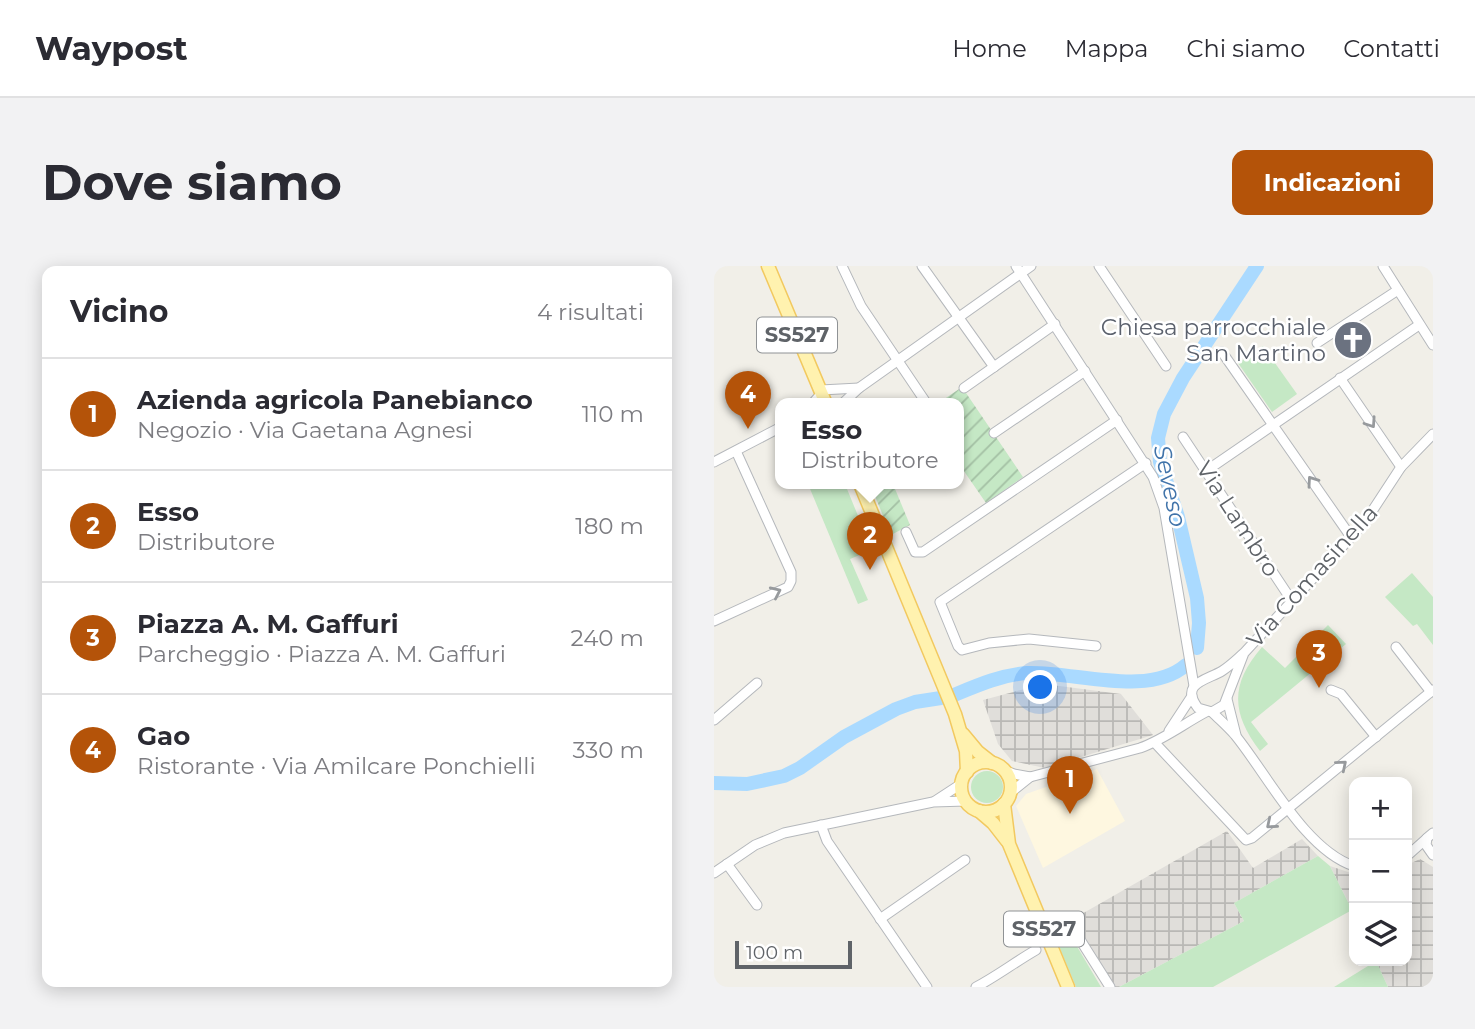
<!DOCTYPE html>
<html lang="it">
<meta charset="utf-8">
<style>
:root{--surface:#fff;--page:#f2f2f3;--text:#2b2b33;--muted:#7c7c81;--line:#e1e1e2;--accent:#b45309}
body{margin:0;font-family:Montserrat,sans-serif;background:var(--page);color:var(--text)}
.controls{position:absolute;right:21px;bottom:21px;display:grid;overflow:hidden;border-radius:14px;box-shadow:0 4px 18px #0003}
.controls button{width:63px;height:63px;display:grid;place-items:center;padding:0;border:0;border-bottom:2px solid var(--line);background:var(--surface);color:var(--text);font:35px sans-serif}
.scale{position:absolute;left:21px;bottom:18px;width:117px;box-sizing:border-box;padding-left:7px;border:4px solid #5f6368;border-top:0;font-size:19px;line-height:24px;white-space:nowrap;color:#5f6368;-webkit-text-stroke:5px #fff;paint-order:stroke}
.you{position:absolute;left:327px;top:422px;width:24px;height:24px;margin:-18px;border:5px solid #fff;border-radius:50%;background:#1a73e8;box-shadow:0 0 0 10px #1a73e833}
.badge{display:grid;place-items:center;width:46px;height:46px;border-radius:50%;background:var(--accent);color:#fff;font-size:23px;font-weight:700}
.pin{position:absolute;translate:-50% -58px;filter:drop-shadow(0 2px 4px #0008)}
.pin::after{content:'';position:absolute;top:37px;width:24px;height:21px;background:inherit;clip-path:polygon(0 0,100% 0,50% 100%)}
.popup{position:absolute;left:61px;top:132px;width:189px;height:91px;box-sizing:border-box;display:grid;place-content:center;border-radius:14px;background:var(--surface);filter:drop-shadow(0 2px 5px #0005);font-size:23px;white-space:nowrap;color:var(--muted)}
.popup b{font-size:26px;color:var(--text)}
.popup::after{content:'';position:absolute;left:50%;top:100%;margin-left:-14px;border:14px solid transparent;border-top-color:var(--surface)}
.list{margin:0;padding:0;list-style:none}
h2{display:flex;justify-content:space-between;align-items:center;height:91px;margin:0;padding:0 28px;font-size:30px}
h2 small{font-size:23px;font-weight:400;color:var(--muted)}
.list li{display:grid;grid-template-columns:46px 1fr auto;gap:21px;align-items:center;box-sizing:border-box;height:112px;padding:0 28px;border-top:2px solid var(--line)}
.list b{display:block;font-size:26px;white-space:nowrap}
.list p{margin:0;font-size:23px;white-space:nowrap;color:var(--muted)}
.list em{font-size:23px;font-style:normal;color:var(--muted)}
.icon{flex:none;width:38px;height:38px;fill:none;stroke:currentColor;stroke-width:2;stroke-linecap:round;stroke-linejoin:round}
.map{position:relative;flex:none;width:719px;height:721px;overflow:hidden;border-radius:14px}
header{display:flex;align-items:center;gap:42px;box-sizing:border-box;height:98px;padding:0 35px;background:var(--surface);border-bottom:2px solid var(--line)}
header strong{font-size:33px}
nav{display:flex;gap:38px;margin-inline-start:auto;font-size:24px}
.intro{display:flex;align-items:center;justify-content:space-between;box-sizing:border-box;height:168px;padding:0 42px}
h1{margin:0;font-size:49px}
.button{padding:18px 32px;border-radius:14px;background:var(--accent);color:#fff;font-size:24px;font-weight:700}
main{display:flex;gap:42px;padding:0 42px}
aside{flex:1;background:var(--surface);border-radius:14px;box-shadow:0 4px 18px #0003}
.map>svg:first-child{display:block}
.commercial{fill:#fef7e0}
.industrial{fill:url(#industrial-grid)}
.green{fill:#c5e8c5}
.garden{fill:url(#garden-furrows)}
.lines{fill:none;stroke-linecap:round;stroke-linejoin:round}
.river{stroke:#aadaff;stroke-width:14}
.minor-casing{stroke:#b5b8bc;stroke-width:11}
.major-casing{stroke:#f2c960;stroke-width:15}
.minor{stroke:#fff;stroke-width:9}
.major{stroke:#fff2af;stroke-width:12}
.oneway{stroke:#979a9d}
.labels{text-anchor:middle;stroke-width:5;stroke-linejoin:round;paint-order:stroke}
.shield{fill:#fff;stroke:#8f9295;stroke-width:2}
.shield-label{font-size:21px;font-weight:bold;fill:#5f6368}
.worship-label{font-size:23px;fill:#5b616d;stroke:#fff;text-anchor:end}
.street-label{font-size:23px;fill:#5f6368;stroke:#fff}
.water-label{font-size:24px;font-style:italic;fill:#4174aa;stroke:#fff}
</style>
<header>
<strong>Waypost</strong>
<nav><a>Home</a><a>Mappa</a><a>Chi siamo</a><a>Contatti</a></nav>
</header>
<div class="intro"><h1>Dove siamo</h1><a class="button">Indicazioni</a></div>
<main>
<aside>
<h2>Vicino<small>4 risultati</small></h2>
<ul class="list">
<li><span class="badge">1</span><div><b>Azienda agricola Panebianco</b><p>Negozio · Via Gaetana Agnesi</p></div><em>110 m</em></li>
<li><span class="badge">2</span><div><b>Esso</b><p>Distributore</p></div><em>180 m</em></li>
<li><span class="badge">3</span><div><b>Piazza A. M. Gaffuri</b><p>Parcheggio · Piazza A. M. Gaffuri</p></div><em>240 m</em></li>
<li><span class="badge">4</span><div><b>Gao</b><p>Ristorante · Via Amilcare Ponchielli</p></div><em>330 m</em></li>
</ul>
</aside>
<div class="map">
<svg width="719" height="721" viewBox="0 0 719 721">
<defs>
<pattern id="industrial-grid" width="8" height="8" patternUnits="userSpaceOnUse" patternTransform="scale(1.75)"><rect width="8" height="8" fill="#e0deda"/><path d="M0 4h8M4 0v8" fill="none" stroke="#b9b8b5"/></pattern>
<pattern id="garden-furrows" width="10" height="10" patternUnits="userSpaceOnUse" patternTransform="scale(1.75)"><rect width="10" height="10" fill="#c5e8c5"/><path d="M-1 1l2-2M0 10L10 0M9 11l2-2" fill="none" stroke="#a3c0a4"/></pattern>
</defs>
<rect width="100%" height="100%" fill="#f1efe8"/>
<polygon class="commercial" points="383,503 411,555 329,602 302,540 312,528"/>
<g class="industrial">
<polygon points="330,418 407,428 439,469 331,502 298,495 284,478 269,434"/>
<polygon points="513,565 539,602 588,573 604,590 520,637 530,655 405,721 399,721 359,653"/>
<polygon points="706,593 719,601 719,721 674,721 662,695 693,695 693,599"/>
<polygon points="616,600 640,608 640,650 638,644"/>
</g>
<g class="green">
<polygon points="549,80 583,128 558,146 524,97"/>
<polygon points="94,218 131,218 158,284 136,293 154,334 144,338"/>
<polygon points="698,307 719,331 719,379 703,358 699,360 671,331"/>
<path d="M614,359L632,378L537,456L554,478L546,485C517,447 516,418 548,381L571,402Z"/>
<circle cx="273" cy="521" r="16"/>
<polygon points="604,590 616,600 638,644 499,721 405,721 530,655 520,637"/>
<polygon points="352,668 358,672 387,721 362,721 344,678 345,673"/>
<polygon points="662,695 674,721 620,721"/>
</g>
<g class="garden">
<polygon points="248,121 309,211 272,237 245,198 245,138 223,138"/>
<polygon points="156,218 179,218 196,259 177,269"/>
</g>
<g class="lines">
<g class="river">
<polyline points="483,382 485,357 483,332 464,251 446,196 444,172 450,148 469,112 543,0"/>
<path d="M240,429C264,419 287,409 313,407C360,405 434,432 472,399"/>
<polyline points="0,517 33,518 70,510 86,502 130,471 182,443 201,436 227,432"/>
</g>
<g class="minor-casing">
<g id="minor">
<polyline points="128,0 147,40 213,138"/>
<polyline points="208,0 280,101"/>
<polyline points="302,0 439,211 450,242 480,420"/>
<polyline points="385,0 452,100"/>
<polyline points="669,0 719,79"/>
<polyline points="603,77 684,24"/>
<polyline points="508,86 637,271"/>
<polyline points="626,112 687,201"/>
<polyline points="250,122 341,58"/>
<polyline points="107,124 145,122"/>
<polyline points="98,138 108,127"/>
<polyline points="128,138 145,122 317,0"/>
<polyline points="280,167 371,105"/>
<polyline points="469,171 578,335"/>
<polyline points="0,196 67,161"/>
<polyline points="492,205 705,59"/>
<polyline points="192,266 201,286 209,286 403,154"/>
<polyline points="0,355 74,321 77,315 77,306 22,185"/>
<polyline points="382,380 315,373 275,377 248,384 244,380 226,336 432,197"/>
<polyline points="682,381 717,426"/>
<path d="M530,387L510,439L498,446L484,442C465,417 493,414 508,405C516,400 523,393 530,387L651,256L687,201L719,168"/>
<polyline points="617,424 627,428 662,471"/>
<polyline points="513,433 522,469"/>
<path d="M498,446C506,454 514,461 521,469C553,508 591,584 640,600"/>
<polyline points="0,454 43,417"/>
<polyline points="455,465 478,430"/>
<polyline points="441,477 532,574 538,572 719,424"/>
<path d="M289,504L300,508L316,511L426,482C449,474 471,457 492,446"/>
<polyline points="296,527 316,511"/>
<polyline points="221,535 247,518"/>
<polyline points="107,559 113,575 213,721"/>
<polyline points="719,567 713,572 712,579 719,589"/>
<polyline points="693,590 712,573"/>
<polyline points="13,598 43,639"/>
<polyline points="0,607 41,579 70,567 219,536 252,535"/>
<polyline points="166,653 251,594"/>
<polyline points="335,675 352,663 360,664 396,721"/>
<path d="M262,721C283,710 301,696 322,684"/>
</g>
</g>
<g class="major-casing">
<g id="major">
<polyline points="54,0 112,138"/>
<polyline points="146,218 241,448 252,485 253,506"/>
<polyline points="249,468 264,486 278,497"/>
<circle cx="272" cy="521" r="25"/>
<polyline points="290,538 295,578 354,721"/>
<polyline points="265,545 279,557 293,575"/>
</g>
</g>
<use href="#minor" class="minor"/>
<use href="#major" class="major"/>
</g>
<defs><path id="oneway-chevron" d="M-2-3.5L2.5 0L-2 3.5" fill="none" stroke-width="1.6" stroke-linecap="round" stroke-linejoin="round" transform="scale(1.75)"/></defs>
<g class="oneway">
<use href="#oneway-chevron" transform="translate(657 157) rotate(56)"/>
<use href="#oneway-chevron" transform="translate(598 215) rotate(-125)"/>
<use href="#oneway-chevron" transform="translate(62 326) rotate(-25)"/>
<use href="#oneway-chevron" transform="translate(628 499) rotate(-40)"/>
<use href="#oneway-chevron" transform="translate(557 558) rotate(140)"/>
</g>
<defs>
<g id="church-disc" transform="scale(2.0125)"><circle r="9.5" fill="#6b7280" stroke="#fff"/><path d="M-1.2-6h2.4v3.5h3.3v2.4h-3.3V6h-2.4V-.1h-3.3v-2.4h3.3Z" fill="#fff"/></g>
</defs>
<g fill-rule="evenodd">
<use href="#church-disc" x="639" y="74"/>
</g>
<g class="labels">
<g class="shield">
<rect x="43" y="51.5" width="80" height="35" rx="5"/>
<rect x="290" y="645.5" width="80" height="35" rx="5"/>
</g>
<g class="shield-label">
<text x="83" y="76">SS527</text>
<text x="330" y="670">SS527</text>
</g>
<g class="worship-label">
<text x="612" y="69">Chiesa parrocchiale<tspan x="612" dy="26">San Martino</tspan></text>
</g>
<g class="street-label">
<text transform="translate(524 253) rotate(57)" y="8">Via Lambro</text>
<text transform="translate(598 310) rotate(-48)" y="8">Via Comasinella</text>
</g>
<g class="water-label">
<text transform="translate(456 220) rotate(78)" y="8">Seveso</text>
</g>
</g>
</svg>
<div class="controls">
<button>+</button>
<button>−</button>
<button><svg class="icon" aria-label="layers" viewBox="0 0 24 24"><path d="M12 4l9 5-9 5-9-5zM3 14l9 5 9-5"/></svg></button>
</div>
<div class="scale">100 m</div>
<div class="you"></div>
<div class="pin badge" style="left:356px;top:548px">1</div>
<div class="pin badge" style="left:156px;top:304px">2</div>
<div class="popup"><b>Esso</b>Distributore</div>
<div class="pin badge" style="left:605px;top:422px">3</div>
<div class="pin badge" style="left:34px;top:163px">4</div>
</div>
</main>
